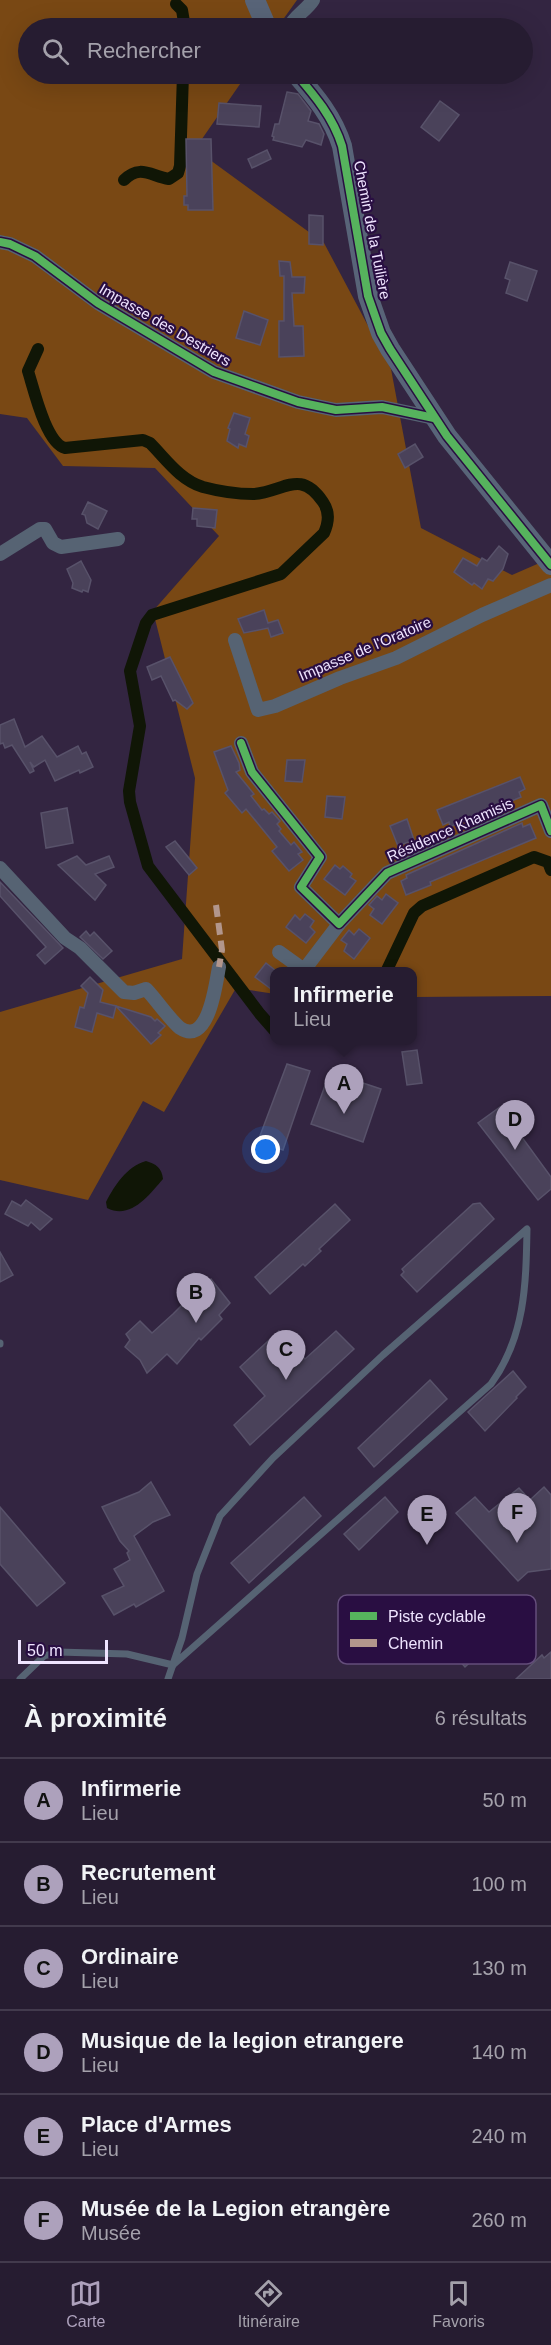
<!DOCTYPE html>
<html lang="fr">
<meta charset="utf-8">
<style>
:root{--surface:#261c31;--page:#2e2539;--text:#f1f3f6;--muted:#a4a1ab;--line:#423a4d;--accent:#ada1bc}
body{margin:0;font-family:Helvetica,sans-serif;background:var(--page);color:var(--text)}
.scale{position:absolute;left:18px;bottom:15px;width:90px;box-sizing:border-box;padding-left:6px;border:3px solid #efe4ff;border-top:0;font-size:16px;line-height:21px;white-space:nowrap;color:#efe4ff;-webkit-text-stroke:4px #290e42;paint-order:stroke}
.you{position:absolute;left:266px;top:1150px;width:21px;height:21px;margin:-15px;border:4px solid #fff;border-radius:50%;background:#1a73e8;box-shadow:0 0 0 9px #1a73e833}
.badge{display:grid;place-items:center;width:39px;height:39px;border-radius:50%;background:var(--accent);color:#111;font-size:20px;font-weight:700}
.pin{position:absolute;translate:-50% -50px;filter:drop-shadow(0 2px 3px #0008)}
.pin::after{content:'';position:absolute;top:32px;width:21px;height:18px;background:inherit;clip-path:polygon(0 0,100% 0,50% 100%)}
.popup{position:absolute;left:270px;top:967px;width:147px;height:78px;box-sizing:border-box;display:grid;place-content:center;border-radius:12px;background:var(--surface);filter:drop-shadow(0 2px 4px #0005);font-size:20px;white-space:nowrap;color:var(--muted)}
.popup b{font-size:22px;color:var(--text)}
.popup::after{content:'';position:absolute;left:50%;top:100%;margin-left:-12px;border:12px solid transparent;border-top-color:var(--surface)}
.list{margin:0;padding:0;list-style:none}
h2{display:flex;justify-content:space-between;align-items:center;height:78px;margin:0;padding:0 24px;font-size:26px}
h2 small{font-size:20px;font-weight:400;color:var(--muted)}
.list li{display:grid;grid-template-columns:39px 1fr auto;gap:18px;align-items:center;box-sizing:border-box;height:84px;padding:0 24px;border-top:2px solid var(--line)}
.list b{display:block;font-size:22px;white-space:nowrap}
.list p{margin:0;font-size:20px;white-space:nowrap;color:var(--muted)}
.list em{font-size:20px;font-style:normal;color:var(--muted)}
.icon{flex:none;width:33px;height:33px;fill:none;stroke:currentColor;stroke-width:2;stroke-linecap:round;stroke-linejoin:round}
.map{position:relative;flex:none;width:551px;height:1679px;overflow:hidden}
.search{position:absolute;background:var(--surface);box-shadow:0 6px 24px #0002;left:18px;right:18px;top:18px;height:66px;display:flex;align-items:center;gap:15px;box-sizing:border-box;padding:0 21px;border-radius:33px;color:var(--muted);font-size:22px}
.sheet{height:582px;background:var(--surface)}
nav{display:flex;justify-content:space-around;align-items:center;box-sizing:border-box;height:84px;border-top:2px solid var(--line);background:var(--surface);font-size:16px;color:var(--muted)}
nav a{display:grid;justify-items:center;gap:3px}
nav .on{color:var(--accent)}
.map>svg:first-child{display:block}
.forest{fill:#794814}
.water{fill:#101606}
.lines{fill:none;stroke-linecap:round;stroke-linejoin:round}
.canal{stroke:#101606;stroke-width:12}
.building{fill:#4a425a;stroke:#58526a;stroke-width:1.5}
.lane{stroke:#566373;stroke-width:7}
.street{stroke:#566373;stroke-width:14}
.secondary{stroke:#586478;stroke-width:20}
.quiet{stroke:#b2968c;stroke-width:6;stroke-dasharray:12 6;stroke-linecap:butt}
.cycleway-casing{stroke:#290e42;stroke-width:11}
.cycleway{stroke:#56b35d;stroke-width:8}
.labels{text-anchor:middle;stroke-width:4.5;stroke-linejoin:round;paint-order:stroke}
.street-label{font-size:15px;fill:#efe4ff;stroke:#290e42}
.key{fill:#290e42;stroke:#644e7b;stroke-width:1.5}
.key-label{font-size:16px;fill:#efe4ff}
</style>
<div class="map">
<svg width="551" height="1679" viewBox="0 0 551 1679">
<rect width="100%" height="100%" fill="#332541"/>
<polygon class="forest" points="0,0 297,0 277,28 28,28 28,74 247,74 195,149 324,243 391,369 421,528 512,575 551,558 551,996 413,997 413,972 275,972 275,994 236,988 164,1112 143,1101 88,1200 0,1180 0,1012 182,959 195,778 153,611 219,536 155,468 63,466 27,418 0,414"/>
<path class="water" d="M146,1161C156,1164 162,1168 163,1179C149,1195 131,1220 107,1208L106,1202C115,1185 126,1167 146,1161Z"/>
<g class="lines">
<g class="canal">
<polyline points="176,4 182,10 185,28"/>
<path d="M124,180C140,164 151,176 169,179L178,173L180,166L183,74"/>
<path d="M38,349L28,371C34,390 46,443 65,448L143,440L150,443C166,459 180,480 203,487C218,491 237,494 253,494C284,492 300,468 323,502C330,512 329,522 324,533L281,574L152,615L146,623L130,671L140,726L129,791L130,802L148,866L260,1014L275,1031"/>
<polyline points="386,972 414,913 422,906 534,857 548,862 551,870"/>
</g>
</g>
<g class="building">
<polygon points="287,92 298,94 311,111 308,121 319,124 324,134 321,145 306,140 302,147 273,140 274,137 272,136 275,124 279,124"/>
<polygon points="440,101 459,115 439,141 421,127"/>
<polygon points="219,103 261,106 259,127 217,124"/>
<polygon points="186,139 211,139 213,210 188,210 188,205 184,205 184,196 187,196"/>
<polygon points="267,150 271,159 252,168 248,159"/>
<polygon points="309,215 323,216 323,245 309,244"/>
<polygon points="279,261 290,262 292,277 305,277 304,293 292,293 294,326 303,326 304,356 279,357 279,321 284,321 284,276 280,276"/>
<polygon points="510,262 537,271 527,301 506,293 510,280 505,278"/>
<polygon points="244,311 268,320 260,345 236,338"/>
<polygon points="234,413 250,418 245,434 249,436 246,447 239,444 238,448 227,441 230,429 228,428"/>
<polygon points="415,444 423,457 405,468 398,454"/>
<polygon points="88,502 107,511 98,529 87,523 85,515 82,514"/>
<polygon points="193,508 217,510 215,528 197,526 197,519 192,519"/>
<polygon points="499,546 508,554 503,569 493,581 488,579 482,589 474,583 472,585 454,572 463,558 477,566 482,558 487,561"/>
<polygon points="81,561 91,580 88,592 83,590 82,592 72,588 73,583 67,569"/>
<polygon points="264,610 268,623 278,620 283,633 271,637 268,628 244,633 238,619"/>
<polygon points="170,657 193,703 187,709 175,700 173,701 161,676 152,680 147,667"/>
<polygon points="14,719 25,747 42,736 57,757 78,746 82,754 86,752 93,767 80,773 79,770 55,781 45,760 34,767 30,762 34,771 30,773 12,745 5,748 3,743 0,744 0,725"/>
<polygon points="231,746 239,763 240,770 236,772 254,794 251,796 262,810 264,809 269,814 272,812 280,821 277,824 281,829 279,831 291,845 294,842 302,852 298,854 303,860 289,871 272,851 277,847 246,809 242,813 225,793 228,790 214,752"/>
<polygon points="287,760 305,760 302,782 285,781"/>
<polygon points="520,777 525,789 519,792 521,797 450,827 449,822 443,825 437,810"/>
<polygon points="327,796 345,797 342,819 325,817"/>
<polygon points="67,808 73,843 46,848 41,813"/>
<polygon points="407,819 414,840 398,846 390,826"/>
<polygon points="522,823 523,827 530,824 536,838 430,882 431,885 406,895 401,881 407,878 406,875"/>
<polygon points="175,841 197,868 189,875 166,847"/>
<polygon points="77,856 86,865 109,856 114,867 95,874 106,885 95,900 58,865"/>
<polygon points="335,865 340,869 343,866 352,874 350,877 356,881 345,895 324,879"/>
<polygon points="0,882 63,948 45,964 37,955 46,947 0,896"/>
<polygon points="386,894 398,903 382,924 370,915 374,909 369,905 377,896 382,900"/>
<polygon points="305,914 314,921 310,927 315,932 306,943 286,927 295,915 300,920"/>
<polygon points="359,929 370,938 354,959 344,951 347,944 341,940 349,930 354,935"/>
<polygon points="86,931 90,936 94,932 112,951 103,959 80,937"/>
<polygon points="266,963 275,970 275,983 271,989 255,977"/>
<polygon points="90,977 103,990 100,1002 116,1006 113,1018 97,1013 92,1032 75,1027 80,1007 84,1008 88,993 81,986"/>
<polygon points="116,1006 151,1017 155,1021 157,1019 165,1026 158,1033 161,1035 151,1044"/>
<polygon points="417,1050 422,1083 407,1085 402,1052"/>
<polygon points="287,1064 310,1071 283,1150 258,1141"/>
<polygon points="330,1072 381,1089 363,1142 311,1124"/>
<polygon points="500,1107 551,1177 551,1189 538,1200 478,1123"/>
<polygon points="26,1200 52,1219 40,1230 31,1222 28,1226 5,1214 12,1201 21,1206"/>
<polygon points="480,1203 494,1219 417,1292 401,1275 404,1272 402,1269 473,1204"/>
<polygon points="335,1204 350,1220 319,1249 321,1251 305,1266 303,1264 270,1294 255,1277"/>
<polygon points="0,1252 13,1275 0,1282"/>
<polygon points="194,1273 205,1283 211,1279 230,1303 219,1315 222,1319 201,1340 199,1338 177,1364 167,1354 147,1373 140,1360 125,1347 130,1340 126,1334 140,1321 152,1333 173,1314 189,1298 179,1287"/>
<polygon points="279,1331 305,1359 336,1331 354,1349 250,1445 234,1425 265,1396 240,1367"/>
<polygon points="513,1371 526,1387 516,1397 517,1398 485,1431 468,1412"/>
<polygon points="430,1380 447,1399 374,1467 358,1448"/>
<polygon points="151,1482 170,1515 153,1522 134,1536 164,1591 136,1607 134,1604 114,1615 102,1596 124,1586 114,1569 130,1560 127,1553 129,1551 120,1541 102,1507 139,1492"/>
<polygon points="544,1487 551,1495 551,1569 528,1572 518,1581 456,1513 475,1497 489,1512 519,1488 530,1500"/>
<polygon points="304,1497 321,1516 249,1583 231,1563"/>
<polygon points="385,1497 398,1512 359,1550 344,1534"/>
<polygon points="0,1507 65,1583 37,1606 0,1564"/>
<polygon points="493,1615 506,1629 465,1667 451,1651"/>
<polygon points="551,1652 551,1679 516,1679 542,1655 544,1658"/>
</g>
<g class="lines">
<g class="lane">
<polyline points="0,1343 0,1344"/>
<polyline points="20,1679 44,1656 58,1652 127,1654 173,1665"/>
<path d="M168,1679L182,1638L197,1574L220,1516L273,1458L383,1355L527,1229C526,1285 525,1337 491,1384L173,1665"/>
</g>
<g class="street">
<path d="M289,28C294,16 306,11 313,0"/>
<polyline points="0,242 10,244 35,256 98,303 214,372 298,402 336,410 382,407 434,418"/>
<polyline points="0,554 40,529 45,529 53,543 61,547 118,539"/>
<polyline points="235,640 258,710 275,706 340,678 396,658 482,615 551,585"/>
<polyline points="241,743 252,772 320,857 301,887 339,924 387,873 541,805 551,831"/>
<path d="M0,868L65,938L80,948L124,992L134,993L146,989C155,998 171,1021 180,1028C209,1047 216,982 219,967"/>
<polyline points="279,952 304,970 339,924"/>
</g>
<g class="secondary">
<polyline points="255,0 267,28"/>
<path d="M296,74C315,96 333,117 342,146L368,296L381,333L390,349L447,436L551,565"/>
</g>
<polyline class="quiet" points="216,905 222,950 219,967"/>
<g class="cycleway-casing">
<g id="cycleway">
<path d="M296,74C315,96 333,117 342,146L368,296L381,333L390,349L447,436L551,565"/>
<polyline points="0,242 10,244 35,256 98,303 214,372 298,402 336,410 382,407 434,418"/>
<polyline points="241,743 252,772 320,857 301,887 339,924 387,873 541,805 551,831"/>
</g>
</g>
<use href="#cycleway" class="cycleway"/>
</g>
<g class="labels">
<g class="street-label">
<text transform="translate(372 230) rotate(79)" y="5">Chemin de la Tuilière</text>
<text transform="translate(165 325) rotate(30)" y="5">Impasse des Destriers</text>
<text transform="translate(365 649) rotate(-23)" y="5">Impasse de l'Oratoire</text>
<text transform="translate(450 830) rotate(-24)" y="5">Résidence Khamisis</text>
</g>
</g>
<rect x="338" y="1595" width="198" height="69" rx="9" class="key"/>
<rect x="350" y="1612" width="27" height="8" fill="#56b35d"/>
<rect x="350" y="1639" width="27" height="8" fill="#b2968c"/>
<g class="key-label">
<text x="388" y="1622">Piste cyclable</text>
<text x="388" y="1649">Chemin</text>
</g>
</svg>
<div class="scale">50 m</div>
<div class="you"></div>
<div class="pin badge" style="left:344px;top:1114px">A</div>
<div class="popup"><b>Infirmerie</b>Lieu</div>
<div class="pin badge" style="left:196px;top:1323px">B</div>
<div class="pin badge" style="left:286px;top:1380px">C</div>
<div class="pin badge" style="left:515px;top:1150px">D</div>
<div class="pin badge" style="left:427px;top:1545px">E</div>
<div class="pin badge" style="left:517px;top:1543px">F</div>
<div class="search"><svg class="icon" aria-label="search" viewBox="0 0 24 24"><circle cx="10" cy="10" r="6"/><path d="M15 15l6 6"/></svg>Rechercher</div>
</div>
<section class="sheet">
<h2>À proximité<small>6 résultats</small></h2>
<ul class="list">
<li><span class="badge">A</span><div><b>Infirmerie</b><p>Lieu</p></div><em>50 m</em></li>
<li><span class="badge">B</span><div><b>Recrutement</b><p>Lieu</p></div><em>100 m</em></li>
<li><span class="badge">C</span><div><b>Ordinaire</b><p>Lieu</p></div><em>130 m</em></li>
<li><span class="badge">D</span><div><b>Musique de la legion etrangere</b><p>Lieu</p></div><em>140 m</em></li>
<li><span class="badge">E</span><div><b>Place d'Armes</b><p>Lieu</p></div><em>240 m</em></li>
<li><span class="badge">F</span><div><b>Musée de la Legion etrangère</b><p>Musée</p></div><em>260 m</em></li>
</ul>
</section>
<nav>
<a class="on"><svg class="icon" aria-label="map" viewBox="0 0 24 24"><path d="M3 6l6-2 6 2 6-2v14l-6 2-6-2-6 2zM9 4v14M15 6v14"/></svg>Carte</a>
<a><svg class="icon" aria-label="directions" viewBox="0 0 24 24"><path d="M12 3l9 9-9 9-9-9zM9 14v-3h6M13 9l2 2-2 2"/></svg>Itinéraire</a>
<a><svg class="icon" aria-label="saved" viewBox="0 0 24 24"><path d="M7 4h10v16l-5-4-5 4z"/></svg>Favoris</a>
</nav>
